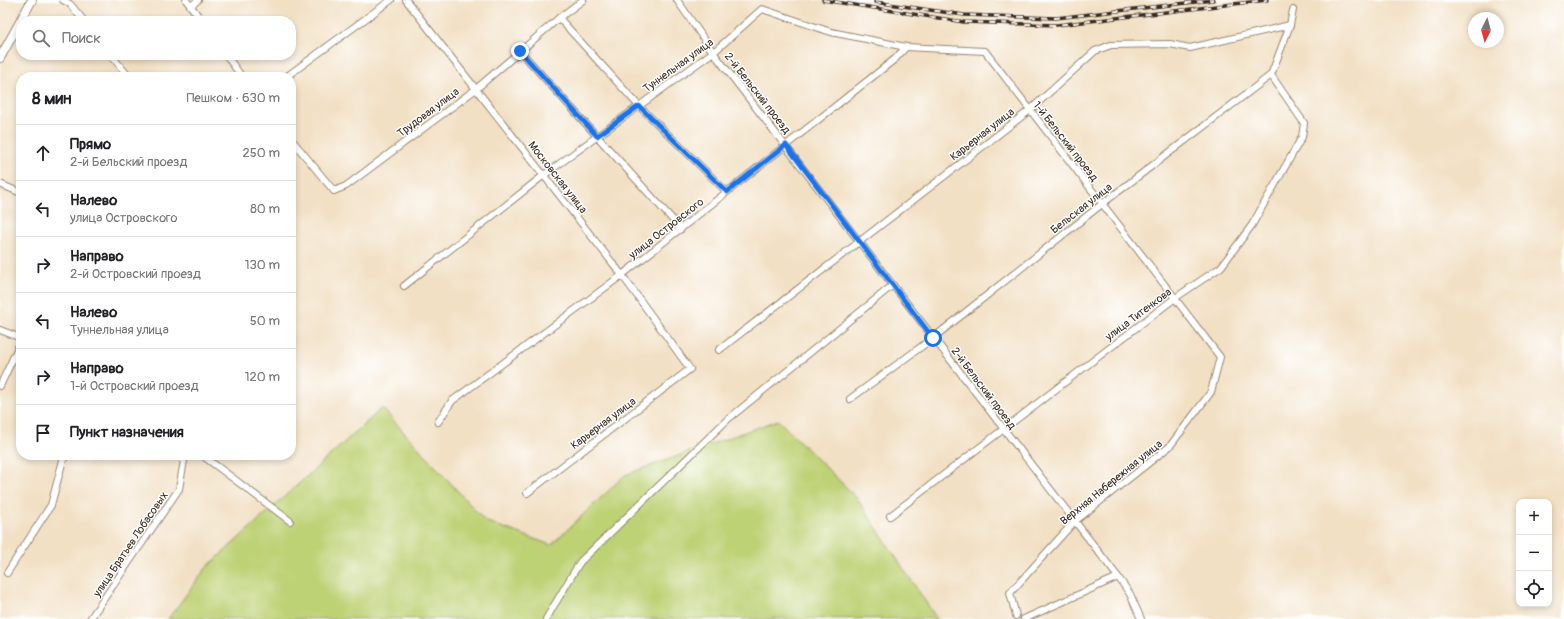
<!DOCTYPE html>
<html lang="ru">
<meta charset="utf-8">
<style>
:root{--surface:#fff;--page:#f2f2f2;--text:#202124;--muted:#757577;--line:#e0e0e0}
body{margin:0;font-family:Pangolin,sans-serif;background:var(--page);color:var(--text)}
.controls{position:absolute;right:12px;bottom:12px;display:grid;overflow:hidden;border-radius:8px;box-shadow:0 2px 6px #0003}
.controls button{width:36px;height:36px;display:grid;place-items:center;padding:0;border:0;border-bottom:1px solid var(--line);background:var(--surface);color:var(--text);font:20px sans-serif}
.compass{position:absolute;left:1468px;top:12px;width:36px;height:36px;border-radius:50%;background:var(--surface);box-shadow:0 2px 6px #0003;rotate:186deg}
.stop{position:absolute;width:12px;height:12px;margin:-9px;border:3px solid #1a73e8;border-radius:50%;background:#fff}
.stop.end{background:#1a73e8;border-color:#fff;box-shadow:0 1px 4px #0008}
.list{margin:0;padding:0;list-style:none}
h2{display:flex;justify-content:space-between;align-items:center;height:52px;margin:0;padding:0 16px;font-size:17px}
h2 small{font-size:13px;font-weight:400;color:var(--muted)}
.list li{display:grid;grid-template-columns:26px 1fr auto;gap:12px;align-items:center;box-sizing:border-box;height:56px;padding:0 16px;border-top:1px solid var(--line)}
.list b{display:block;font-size:15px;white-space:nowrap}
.list p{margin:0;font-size:13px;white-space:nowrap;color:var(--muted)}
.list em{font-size:13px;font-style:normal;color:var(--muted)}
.icon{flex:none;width:22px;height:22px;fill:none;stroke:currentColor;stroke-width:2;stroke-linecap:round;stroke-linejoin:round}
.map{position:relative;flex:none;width:1564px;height:619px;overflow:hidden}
.search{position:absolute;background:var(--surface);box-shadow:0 2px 6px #0003;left:16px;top:16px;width:280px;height:44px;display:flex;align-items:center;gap:10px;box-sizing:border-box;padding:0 14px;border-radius:16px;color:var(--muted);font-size:15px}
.panel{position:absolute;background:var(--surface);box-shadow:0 2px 6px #0003;left:16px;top:72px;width:280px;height:388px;border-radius:16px}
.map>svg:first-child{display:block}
.garden{fill:#bdd175;stroke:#7c7e4a}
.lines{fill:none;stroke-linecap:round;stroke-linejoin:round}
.minor-casing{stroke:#968571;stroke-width:8}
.secondary-casing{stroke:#968571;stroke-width:10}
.minor{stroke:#fff;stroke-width:6}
.secondary{stroke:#fff;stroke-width:8}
.rail-casing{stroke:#3b2a1e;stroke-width:3.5}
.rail{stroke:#fff;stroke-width:2;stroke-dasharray:6;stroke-linecap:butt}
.route{stroke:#1a73e8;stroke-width:5}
.labels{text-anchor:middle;stroke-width:3;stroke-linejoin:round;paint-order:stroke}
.street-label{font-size:11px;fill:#3b2a1e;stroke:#fff}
</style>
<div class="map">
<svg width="1564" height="619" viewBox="0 0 1564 619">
<rect width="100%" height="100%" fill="#fff"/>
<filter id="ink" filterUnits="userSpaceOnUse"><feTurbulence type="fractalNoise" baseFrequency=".025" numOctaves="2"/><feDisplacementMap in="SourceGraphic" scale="8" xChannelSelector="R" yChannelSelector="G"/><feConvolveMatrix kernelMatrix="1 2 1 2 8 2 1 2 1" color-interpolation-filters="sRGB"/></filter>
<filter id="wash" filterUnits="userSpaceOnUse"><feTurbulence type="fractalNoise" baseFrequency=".012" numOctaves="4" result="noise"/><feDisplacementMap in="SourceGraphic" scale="16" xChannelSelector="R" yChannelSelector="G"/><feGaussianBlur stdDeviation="0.9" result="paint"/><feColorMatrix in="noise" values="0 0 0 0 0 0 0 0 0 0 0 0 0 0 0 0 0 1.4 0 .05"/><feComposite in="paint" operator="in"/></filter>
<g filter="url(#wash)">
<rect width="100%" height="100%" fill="#f2e0c4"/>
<polygon class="garden" points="382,408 485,521 551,545 625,475 778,420 856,497 937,619 168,619 206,568"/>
</g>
<g filter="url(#ink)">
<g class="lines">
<g class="minor-casing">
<g id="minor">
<polyline points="63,0 70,4 84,21"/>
<polyline points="186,0 202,21"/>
<polyline points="406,0 622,275 690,369 527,493"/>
<polyline points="677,0 713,52 1118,577 1130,594 1141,619"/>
<polyline points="191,6 198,0"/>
<polyline points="559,18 639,106 727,192"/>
<polyline points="520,51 681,229"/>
<polyline points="111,55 129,77"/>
<polyline points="226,55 242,77"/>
<polyline points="286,77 391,0"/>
<polyline points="291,139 334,191 346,186 476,89 559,18 583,0"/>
<polyline points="0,184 21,193"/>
<polyline points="404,286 544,175 716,50 762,9 831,32 906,47 985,51 1220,357 1211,392 1170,446 1074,522 1010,593 1016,616"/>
<polyline points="0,330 21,338"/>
<polyline points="719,350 1030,110 1095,51 1111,45 1170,44 1190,48 1290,25"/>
<polyline points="0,386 21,341"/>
<polyline points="850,399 933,338 1102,204 1271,75 1290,25 1293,10"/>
<polyline points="438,422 452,401 622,275 895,59 906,47"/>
<polyline points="202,455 290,521"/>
<polyline points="890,516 1175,298 1221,267 1252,225 1302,137 1304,123 1271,75"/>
<polyline points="7,573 51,505 63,460 67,455"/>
<polyline points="90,619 179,489 185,455"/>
<polyline points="546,619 580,562 727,420 893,285"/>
<polyline points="1024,619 1118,577"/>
</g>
</g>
<g class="secondary-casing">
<polyline id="secondary" points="0,58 32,0"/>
</g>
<use href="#minor" class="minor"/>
<use href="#secondary" class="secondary"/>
<g class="rail-casing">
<g id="rail">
<polyline points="823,0 964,22 1057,25 1267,0"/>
<polyline points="875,2 964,15 1056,18 1213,0"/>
</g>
</g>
<use href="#rail" class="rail"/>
</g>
</g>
<g class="lines" filter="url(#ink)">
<polyline class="route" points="520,51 597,136 639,106 727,192 786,145 933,338"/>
</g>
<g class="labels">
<g class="street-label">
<text transform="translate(678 65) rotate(-36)" y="4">Туннельная улица</text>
<text transform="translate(758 93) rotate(52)" y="4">2-й Бельский проезд</text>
<text transform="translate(428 112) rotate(-37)" y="4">Трудовая улица</text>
<text transform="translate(982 134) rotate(-38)" y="4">Карьерная улица</text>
<text transform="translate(1066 141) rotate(52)" y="4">1-й Бельский проезд</text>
<text transform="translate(558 177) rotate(52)" y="4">Московская улица</text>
<text transform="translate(1081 208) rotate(-38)" y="4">Бельская улица</text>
<text transform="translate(666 228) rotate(-38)" y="4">улица Островского</text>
<text transform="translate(1138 314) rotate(-37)" y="4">улица Титенкова</text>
<text transform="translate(984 388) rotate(53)" y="4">2-й Бельский проезд</text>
<text transform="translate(603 423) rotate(-37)" y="4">Карьерная улица</text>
<text transform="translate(1111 482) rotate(-39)" y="4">Верхняя Набережная улица</text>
<text transform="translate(130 544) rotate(-56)" y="4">улица Братьев Лобасовых</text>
</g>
</g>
</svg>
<div class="controls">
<button>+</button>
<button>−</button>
<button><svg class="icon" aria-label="locate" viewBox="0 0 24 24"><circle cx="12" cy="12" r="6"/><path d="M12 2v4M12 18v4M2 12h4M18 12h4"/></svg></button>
</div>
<svg class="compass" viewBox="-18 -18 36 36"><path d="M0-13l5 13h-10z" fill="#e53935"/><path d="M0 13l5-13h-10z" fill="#757577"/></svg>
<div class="stop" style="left:933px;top:338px"></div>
<div class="stop end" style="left:520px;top:51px"></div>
<div class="search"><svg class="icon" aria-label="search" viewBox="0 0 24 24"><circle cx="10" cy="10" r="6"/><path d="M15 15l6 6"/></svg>Поиск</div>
<section class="panel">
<h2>8 мин<small>Пешком · 630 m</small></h2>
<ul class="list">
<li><svg class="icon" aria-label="ahead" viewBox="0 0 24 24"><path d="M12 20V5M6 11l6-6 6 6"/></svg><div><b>Прямо</b><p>2-й Бельский проезд</p></div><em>250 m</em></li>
<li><svg class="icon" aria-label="left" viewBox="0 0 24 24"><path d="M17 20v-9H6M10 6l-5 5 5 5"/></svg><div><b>Налево</b><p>улица Островского</p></div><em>80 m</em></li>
<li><svg class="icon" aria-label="right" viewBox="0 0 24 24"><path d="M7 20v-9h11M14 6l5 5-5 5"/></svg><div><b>Направо</b><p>2-й Островский проезд</p></div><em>130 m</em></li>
<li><svg class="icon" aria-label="left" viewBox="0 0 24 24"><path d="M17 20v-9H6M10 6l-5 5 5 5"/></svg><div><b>Налево</b><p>Туннельная улица</p></div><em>50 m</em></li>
<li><svg class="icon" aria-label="right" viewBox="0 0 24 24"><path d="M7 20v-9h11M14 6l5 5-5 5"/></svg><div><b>Направо</b><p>1-й Островский проезд</p></div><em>120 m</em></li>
<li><svg class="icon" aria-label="arrive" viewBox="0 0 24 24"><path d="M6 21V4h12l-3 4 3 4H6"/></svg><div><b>Пункт назначения</b></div></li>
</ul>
</section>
</div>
